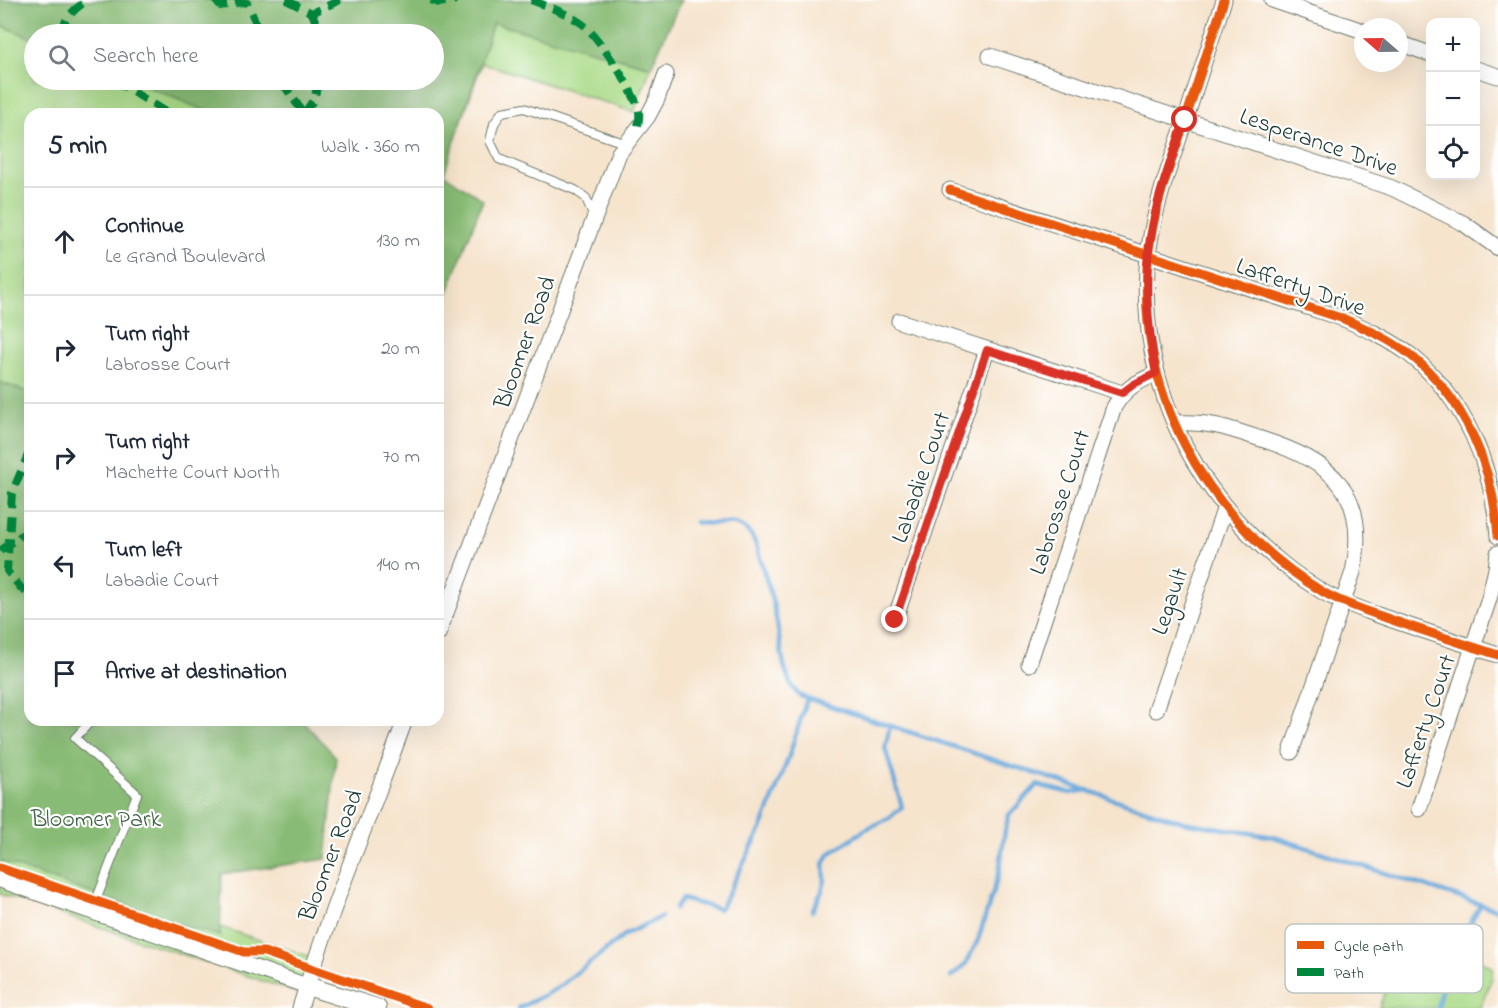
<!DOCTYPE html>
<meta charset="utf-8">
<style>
:root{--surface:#fff;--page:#f6f6f7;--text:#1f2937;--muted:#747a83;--line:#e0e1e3}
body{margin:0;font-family:"Indie Flower",sans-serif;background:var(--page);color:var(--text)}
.controls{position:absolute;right:18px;top:18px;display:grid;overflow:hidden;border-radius:12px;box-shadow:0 6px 24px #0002}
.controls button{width:54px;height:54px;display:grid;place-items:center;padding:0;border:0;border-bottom:2px solid var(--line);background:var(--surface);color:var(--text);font:30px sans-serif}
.compass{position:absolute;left:1354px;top:18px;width:54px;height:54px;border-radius:50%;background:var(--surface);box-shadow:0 6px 24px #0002;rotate:290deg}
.stop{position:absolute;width:18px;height:18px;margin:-14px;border:4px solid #d93025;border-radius:50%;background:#fff}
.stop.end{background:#d93025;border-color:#fff;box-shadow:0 2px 6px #0008}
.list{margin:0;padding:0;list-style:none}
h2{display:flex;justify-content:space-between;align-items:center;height:78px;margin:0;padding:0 24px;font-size:26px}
h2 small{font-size:20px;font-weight:400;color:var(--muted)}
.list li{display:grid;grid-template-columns:39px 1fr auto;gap:18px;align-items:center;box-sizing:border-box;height:108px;padding:0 24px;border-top:2px solid var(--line)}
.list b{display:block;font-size:22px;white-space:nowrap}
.list p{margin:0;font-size:20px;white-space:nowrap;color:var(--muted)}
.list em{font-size:20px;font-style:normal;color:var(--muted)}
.icon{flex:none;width:33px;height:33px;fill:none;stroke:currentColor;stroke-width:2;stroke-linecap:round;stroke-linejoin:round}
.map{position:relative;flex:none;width:1498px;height:1008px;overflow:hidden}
.search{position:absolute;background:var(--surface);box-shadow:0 6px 24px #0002;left:24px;top:24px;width:420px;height:66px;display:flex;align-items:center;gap:15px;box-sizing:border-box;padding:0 21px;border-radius:33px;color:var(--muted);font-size:22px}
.panel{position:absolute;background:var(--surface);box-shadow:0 6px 24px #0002;left:24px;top:108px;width:420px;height:618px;border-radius:18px}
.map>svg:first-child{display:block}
.green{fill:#abdb89;stroke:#658c5e;stroke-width:1.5;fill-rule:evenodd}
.forest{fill:#88bb75;stroke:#547c54;stroke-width:1.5}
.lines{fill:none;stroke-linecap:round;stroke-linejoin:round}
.stream{stroke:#68a8db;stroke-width:4.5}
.service-casing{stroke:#6a776a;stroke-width:10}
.minor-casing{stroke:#6a776a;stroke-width:17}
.tertiary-casing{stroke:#6a776a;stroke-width:20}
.service{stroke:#fff;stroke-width:8}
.minor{stroke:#fff;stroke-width:15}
.tertiary{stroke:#fff;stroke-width:18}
.quiet{stroke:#00873e;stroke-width:8;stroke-dasharray:15 8;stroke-linecap:butt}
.cycleway-casing{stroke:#fff;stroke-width:13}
.cycleway{stroke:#e8590c;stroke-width:9}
.route{stroke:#d93025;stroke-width:8}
.labels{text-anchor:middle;stroke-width:4.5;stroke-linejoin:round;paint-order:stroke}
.street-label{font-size:24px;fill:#1f3d34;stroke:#fff}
.park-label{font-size:24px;fill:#426449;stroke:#fff}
.key{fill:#fff;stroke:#bcc5c2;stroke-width:1.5}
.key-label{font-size:16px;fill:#1f3d34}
</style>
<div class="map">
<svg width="1498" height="1008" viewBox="0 0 1498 1008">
<rect width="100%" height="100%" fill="#fff"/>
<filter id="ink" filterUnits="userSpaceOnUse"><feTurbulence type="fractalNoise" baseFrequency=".0167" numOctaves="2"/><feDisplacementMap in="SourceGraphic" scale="12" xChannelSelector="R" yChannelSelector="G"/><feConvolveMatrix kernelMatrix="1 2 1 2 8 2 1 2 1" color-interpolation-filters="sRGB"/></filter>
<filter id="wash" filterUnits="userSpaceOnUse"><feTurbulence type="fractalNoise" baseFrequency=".008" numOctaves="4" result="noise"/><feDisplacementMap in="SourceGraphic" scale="24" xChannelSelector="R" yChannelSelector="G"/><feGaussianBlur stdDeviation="1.35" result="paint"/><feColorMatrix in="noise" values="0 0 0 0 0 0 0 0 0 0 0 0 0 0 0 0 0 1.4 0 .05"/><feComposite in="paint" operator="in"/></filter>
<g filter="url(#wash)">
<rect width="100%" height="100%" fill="#f6e4cd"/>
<g class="green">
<path d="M0,0H676L634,112L482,63L450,154L438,114H30V720L166,909L314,958L302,994L0,894ZM34,34H434V80H34Z"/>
<polygon points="1430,947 1478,959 1493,968 1492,978 1480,1008 1379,1008 1395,962 1407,951"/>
</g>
<g class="forest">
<polygon points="0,0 681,0 651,67 493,23 444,174 483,200 438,318 438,114 213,114 131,80 434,80 434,34 34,34 34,39 0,25"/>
<polygon points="0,382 30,393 30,720 302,720 336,757 326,859 222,874 220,936 181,925 0,861"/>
</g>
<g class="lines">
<g class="stream">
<path d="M696,522C711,527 732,518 745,529C756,537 758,552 762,565C767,582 773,600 776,618C781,641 781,680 800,696L1183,822L1274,837L1498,910"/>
<polyline points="675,908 682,899 719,909 721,907 762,827 789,756 807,699"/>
<polyline points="812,911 822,891 825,880 824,864 829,854 866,829 889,818 902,807 885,748 890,726"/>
<polyline points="951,977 965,965 978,940 999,873 1005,830 1009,815 1037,785 1070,793 1088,790"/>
<polyline points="519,1008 556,989 626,934 661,917"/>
<polyline points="1437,1008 1447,965 1481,904"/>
</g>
</g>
</g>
<g filter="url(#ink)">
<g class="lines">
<g class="service-casing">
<g id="service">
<polyline points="594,218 586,198 575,190 499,159 490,141 494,124 502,112 524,108 624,143"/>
<polyline points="90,722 75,738 137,794 92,911"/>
</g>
</g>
<g class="minor-casing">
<g id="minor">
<path d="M1224,0C1211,40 1198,81 1185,121C1171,162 1155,204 1149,248C1131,387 1205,521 1323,592C1340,602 1359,608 1378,615C1417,629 1458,642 1498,655"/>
<polyline points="1272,0 1363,31"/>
<polyline points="1399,43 1430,54"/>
<polyline points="990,56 1392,188 1463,223 1498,248"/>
<polyline points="1476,69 1498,76"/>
<path d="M950,190L1344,319C1367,329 1389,339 1409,354C1465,398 1493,466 1498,536"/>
<polyline points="899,321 1122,393"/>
<path d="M1175,423C1210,421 1228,428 1261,439C1331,461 1370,492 1353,572L1291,752"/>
<polyline points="895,619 987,350"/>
<polyline points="438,634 619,153 648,116 657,99 666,74"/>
<path d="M1029,664L1114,407C1126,387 1136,383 1157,373"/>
<polyline points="1156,710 1225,507"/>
<polyline points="1419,809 1489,599 1496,569 1498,553"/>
<polyline points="0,880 307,986"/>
<path d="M300,1008C330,910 370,816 405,720"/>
</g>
</g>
<g class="tertiary-casing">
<polyline id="tertiary" points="307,986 377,1008"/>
</g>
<use href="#service" class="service"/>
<use href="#minor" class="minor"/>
<use href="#tertiary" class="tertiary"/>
<g class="quiet">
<polyline points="215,0 220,6 242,2 247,3 261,34"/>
<polyline points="286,0 312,13 340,0"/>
<polyline points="431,0 439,3 456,0"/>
<path d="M531,0C549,7 570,14 585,26C598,37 638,96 639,112C640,118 638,125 637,131"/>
<polyline points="312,13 318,28 317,34"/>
<path d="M61,34C64,18 74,9 88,0"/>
<polyline points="113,80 170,114"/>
<polyline points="284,80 286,88 304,114"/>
<polyline points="304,114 314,99 319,80"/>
<polyline points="30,450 12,493 7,571 21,588 30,595"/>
<polyline points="0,551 30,529"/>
<polyline points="90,720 90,722"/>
</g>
<g class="cycleway-casing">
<g id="cycleway">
<path d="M1224,0C1211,40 1198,81 1185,121C1171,162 1155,204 1149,248C1131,387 1205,521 1323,592C1340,602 1359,608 1378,615C1417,629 1458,642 1498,655"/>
<path d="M950,190L1344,319C1367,329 1389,339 1409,354C1465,398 1493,466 1498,536"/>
<polyline points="0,868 244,952 264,952 427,1008"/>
</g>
</g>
<use href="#cycleway" class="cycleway"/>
</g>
</g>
<g class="lines" filter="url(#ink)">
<path class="route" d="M895,620L987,350L1122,393L1134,384L1156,373C1149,332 1144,290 1149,249C1154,204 1171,162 1185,120"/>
</g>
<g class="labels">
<g class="street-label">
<text transform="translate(1319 141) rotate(19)" y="8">Lesperance Drive</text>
<text transform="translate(1301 286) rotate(19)" y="8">Lafferty Drive</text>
<text transform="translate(524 342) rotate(-70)" y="8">Bloomer Road</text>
<text transform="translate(920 477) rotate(-71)" y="8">Labadie Court</text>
<text transform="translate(1059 502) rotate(-72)" y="8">Labrosse Court</text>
<text transform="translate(1169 601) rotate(-71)" y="8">Legault</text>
<text transform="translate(1425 721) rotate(-71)" y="8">Lafferty Court</text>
<text transform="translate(330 855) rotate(-69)" y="8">Bloomer Road</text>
</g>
<g class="park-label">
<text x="96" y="826">Bloomer Park</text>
</g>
</g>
<rect x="1285" y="924" width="198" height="69" rx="9" class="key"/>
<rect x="1297" y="941" width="27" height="8" fill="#e8590c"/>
<rect x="1297" y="968" width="27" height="8" fill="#00873e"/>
<g class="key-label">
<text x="1334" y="951">Cycle path</text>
<text x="1334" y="978">Path</text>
</g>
</svg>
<div class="controls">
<button>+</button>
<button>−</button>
<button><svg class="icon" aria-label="locate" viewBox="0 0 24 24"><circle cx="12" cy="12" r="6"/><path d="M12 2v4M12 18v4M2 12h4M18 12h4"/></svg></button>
</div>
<svg class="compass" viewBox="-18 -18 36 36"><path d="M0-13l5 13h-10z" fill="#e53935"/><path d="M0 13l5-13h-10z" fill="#747a83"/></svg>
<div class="stop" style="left:1185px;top:120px"></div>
<div class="stop end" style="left:895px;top:620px"></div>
<div class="search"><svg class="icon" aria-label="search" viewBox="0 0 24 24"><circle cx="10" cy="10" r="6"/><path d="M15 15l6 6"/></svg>Search here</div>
<section class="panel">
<h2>5 min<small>Walk · 360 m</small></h2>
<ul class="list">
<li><svg class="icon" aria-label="ahead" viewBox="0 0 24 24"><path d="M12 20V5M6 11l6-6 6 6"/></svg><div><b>Continue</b><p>Le Grand Boulevard</p></div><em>130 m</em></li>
<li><svg class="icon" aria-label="right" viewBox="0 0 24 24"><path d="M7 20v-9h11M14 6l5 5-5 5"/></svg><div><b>Turn right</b><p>Labrosse Court</p></div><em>20 m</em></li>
<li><svg class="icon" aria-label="right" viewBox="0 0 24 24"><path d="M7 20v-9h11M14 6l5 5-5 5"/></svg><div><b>Turn right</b><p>Machette Court North</p></div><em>70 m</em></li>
<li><svg class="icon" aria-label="left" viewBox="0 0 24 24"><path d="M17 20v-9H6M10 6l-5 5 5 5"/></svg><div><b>Turn left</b><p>Labadie Court</p></div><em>140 m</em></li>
<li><svg class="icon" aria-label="arrive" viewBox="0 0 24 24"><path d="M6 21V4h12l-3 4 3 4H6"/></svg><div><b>Arrive at destination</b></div></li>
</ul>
</section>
</div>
